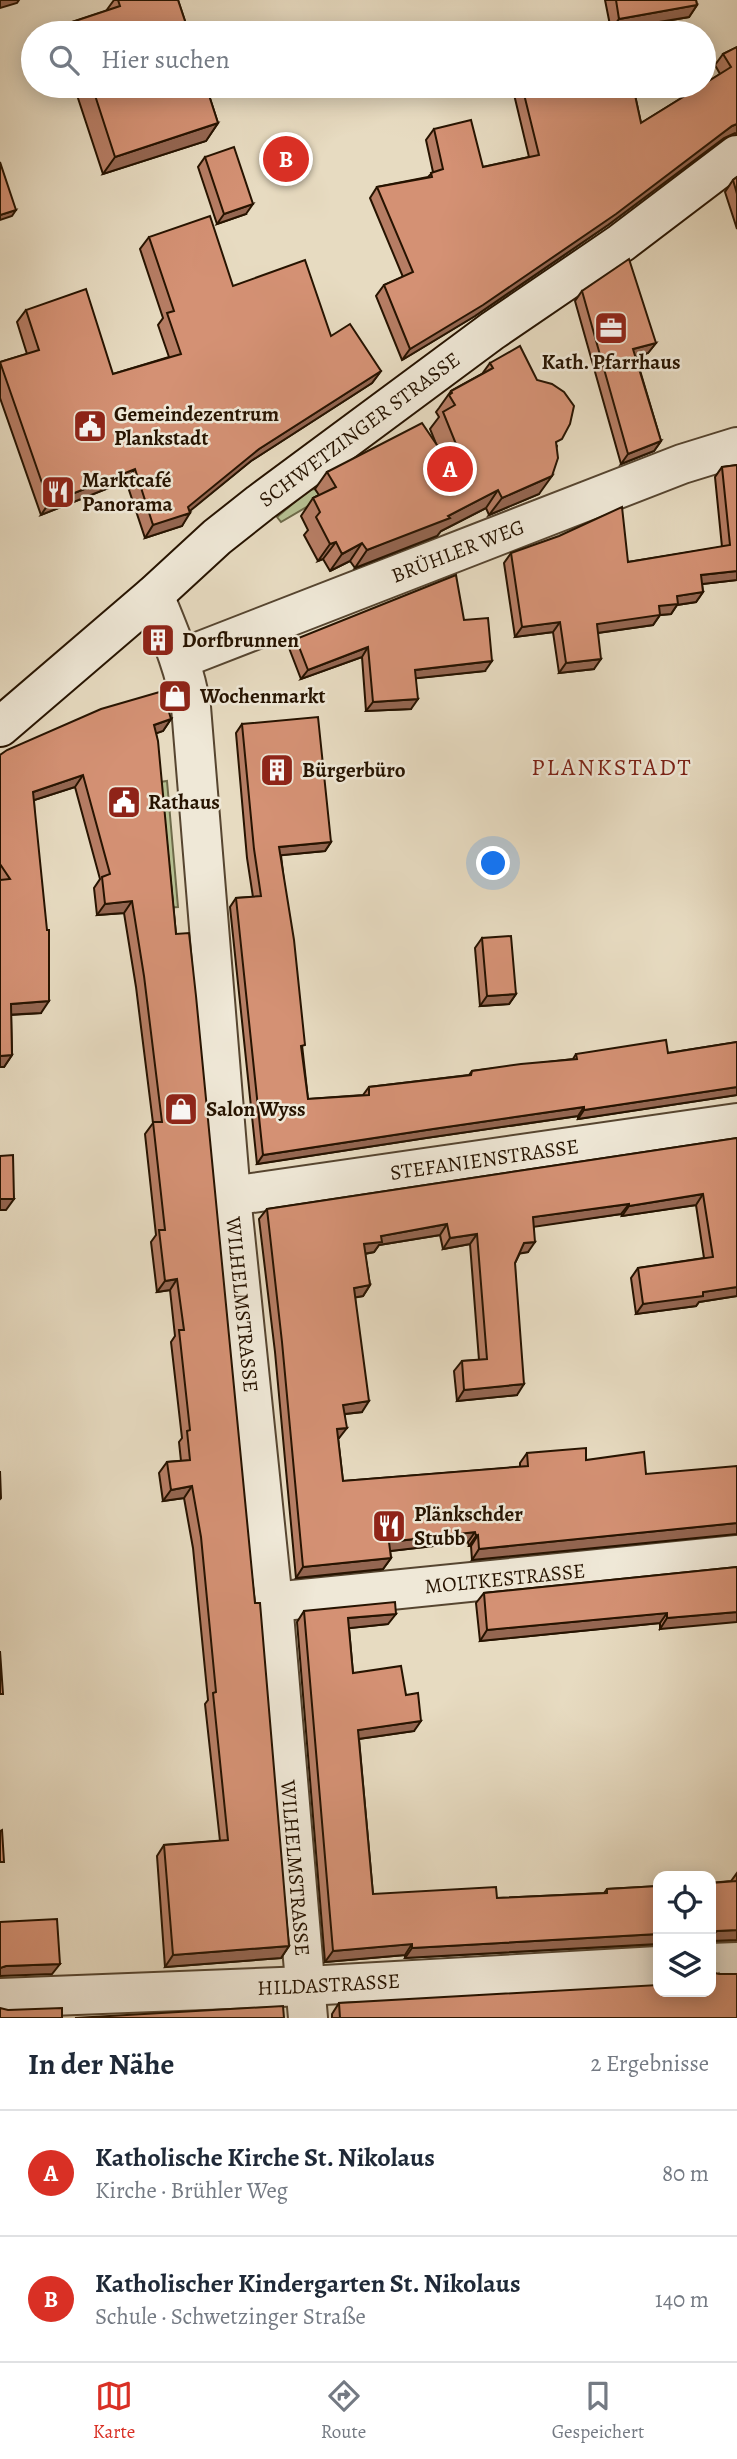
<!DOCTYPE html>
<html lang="de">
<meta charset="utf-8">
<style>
:root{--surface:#fff;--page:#f6f6f7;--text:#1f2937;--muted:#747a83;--line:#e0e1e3;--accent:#d93025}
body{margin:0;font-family:Alegreya,serif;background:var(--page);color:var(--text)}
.controls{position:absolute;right:21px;bottom:21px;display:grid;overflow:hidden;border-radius:14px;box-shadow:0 4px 18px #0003}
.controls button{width:63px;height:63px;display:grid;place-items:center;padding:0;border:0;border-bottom:2px solid var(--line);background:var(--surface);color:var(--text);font:35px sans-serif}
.you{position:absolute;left:494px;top:864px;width:24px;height:24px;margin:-18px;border:5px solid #fff;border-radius:50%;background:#1a73e8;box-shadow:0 0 0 10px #1a73e833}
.badge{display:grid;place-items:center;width:46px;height:46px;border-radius:50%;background:var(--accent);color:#fff;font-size:23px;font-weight:700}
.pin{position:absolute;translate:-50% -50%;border:4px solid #fff;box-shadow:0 2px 7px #0006}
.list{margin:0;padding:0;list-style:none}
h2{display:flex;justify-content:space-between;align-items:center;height:91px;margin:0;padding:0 28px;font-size:30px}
h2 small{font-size:23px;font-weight:400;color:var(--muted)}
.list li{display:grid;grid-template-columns:46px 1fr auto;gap:21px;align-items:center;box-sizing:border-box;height:126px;padding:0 28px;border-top:2px solid var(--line)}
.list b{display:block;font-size:26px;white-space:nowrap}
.list p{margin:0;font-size:23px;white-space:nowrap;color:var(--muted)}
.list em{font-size:23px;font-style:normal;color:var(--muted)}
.icon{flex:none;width:38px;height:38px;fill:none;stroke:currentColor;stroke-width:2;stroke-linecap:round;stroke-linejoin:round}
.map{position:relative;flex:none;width:737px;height:2018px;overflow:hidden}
.search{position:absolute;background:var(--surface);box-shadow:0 4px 18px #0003;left:21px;right:21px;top:21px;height:77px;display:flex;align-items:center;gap:18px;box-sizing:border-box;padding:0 24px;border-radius:38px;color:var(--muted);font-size:26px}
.sheet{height:343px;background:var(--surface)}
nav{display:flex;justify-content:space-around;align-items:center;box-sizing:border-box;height:98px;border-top:2px solid var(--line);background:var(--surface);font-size:19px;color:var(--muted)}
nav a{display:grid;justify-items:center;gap:4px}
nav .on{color:var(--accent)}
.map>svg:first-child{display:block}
.green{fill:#b6c092;stroke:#6e6a49;stroke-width:2}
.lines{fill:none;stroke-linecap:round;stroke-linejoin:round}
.street-casing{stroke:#564530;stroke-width:42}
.secondary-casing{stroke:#261300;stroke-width:42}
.street{stroke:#efe8d7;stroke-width:38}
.secondary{stroke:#efe8d7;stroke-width:38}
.wall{fill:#b67d64;stroke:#261300;stroke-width:2}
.shaded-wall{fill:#946651;stroke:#261300;stroke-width:2}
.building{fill:#d49174;stroke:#261300;stroke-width:2}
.labels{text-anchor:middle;stroke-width:5;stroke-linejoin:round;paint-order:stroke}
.poi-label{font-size:21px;font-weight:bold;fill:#261300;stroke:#efe8d7;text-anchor:start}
.street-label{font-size:21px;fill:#261300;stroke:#efe8d7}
.quarter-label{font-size:24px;letter-spacing:2px;fill:#7a1f14;stroke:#efe8d7}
</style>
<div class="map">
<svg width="737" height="2018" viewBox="0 0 737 2018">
<rect width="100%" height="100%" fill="#e7dbc1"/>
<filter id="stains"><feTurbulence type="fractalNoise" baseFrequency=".00286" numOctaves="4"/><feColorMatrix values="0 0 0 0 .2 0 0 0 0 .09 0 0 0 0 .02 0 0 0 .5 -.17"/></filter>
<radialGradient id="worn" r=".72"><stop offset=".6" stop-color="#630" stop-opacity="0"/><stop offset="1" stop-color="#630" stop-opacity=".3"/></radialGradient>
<g class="green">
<polygon points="315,489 326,504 310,505 281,522 277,517 309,490"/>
<polygon points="167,781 178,907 164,908 153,783"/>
</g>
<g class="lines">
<g class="street-casing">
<g id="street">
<path id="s1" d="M154,595C169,632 185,668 191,707L231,1196L273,1602L308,2018"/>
<path id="s2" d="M180,659L682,464L737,447"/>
<path id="s3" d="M231,1196L737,1123"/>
<path id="s4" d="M273,1602L737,1555"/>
<polyline points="711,1963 737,1962"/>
<path id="s5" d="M0,1998L306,1986L658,1966"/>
</g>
</g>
<g class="secondary-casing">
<g id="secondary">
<path id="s6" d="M0,727L154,595L217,537L260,503L492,331L621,243L737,155"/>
</g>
</g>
<use href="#street" class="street"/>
<use href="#secondary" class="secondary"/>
</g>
<g class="wall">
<polygon points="114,0 178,0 189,33 64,33 72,22 106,11"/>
<polygon points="605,0 696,0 697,5 689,17 611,30"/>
<polygon points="737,47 737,134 735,133 724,138 608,225 475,316 402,360 376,296 384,285 403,277 370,198 377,187 428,177 433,172 426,140 434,129 483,167 529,157 512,86 633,86 641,123 720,74 715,65 723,54"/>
<polygon points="74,86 206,86 218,123 206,141 103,174"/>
<polygon points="205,157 246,214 217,224 198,167"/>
<polygon points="737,177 737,229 725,192 733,180"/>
<polygon points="149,237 233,286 331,336 381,371 372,383 251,461 189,511 182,526 145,538 126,481 41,515 0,398 0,362 27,354 17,322 26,310 113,374 169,357 158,325 163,318 140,249"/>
<polygon points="582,291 656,343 648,353 636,357 661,441 654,451 621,464 575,301"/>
<polygon points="490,363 557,446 539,494 489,515 486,508 441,531 437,536 355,568 350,561 330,571 323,559 318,561 304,535 308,530 301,516 313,498 319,495 315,489 327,472 437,446 430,429 439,417 436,412 439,408 451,391 482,374"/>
<polygon points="737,465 737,580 702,584 703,592 696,602 677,605 671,614 660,615 653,625 598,633 594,669 559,673 553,632 515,637 504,563 511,553 628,562 722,547 715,477 722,467"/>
<polygon points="464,620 485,671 416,678 411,709 366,711 362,657 301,679 289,648 296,639"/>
<polygon points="171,719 163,731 156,733 176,934 255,1603 289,1946 281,1958 165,1967 157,1856 164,1845 220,1841 205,1704 208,1700 193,1548 184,1498 163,1501 159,1473 167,1462 181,1461 179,1442 182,1438 171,1342 175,1336 170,1290 157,1292 151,1242 156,1235 145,1134 153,1123 136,987 124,913 97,915 94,888 100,879 75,787 34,800 41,1013 11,1015 12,1055 4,1067 0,1067 0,755"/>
<polygon points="242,724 331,842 325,851 281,855 308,1099 363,1095 369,1087 469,1075 472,1071 573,1059 576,1054 668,1053 737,1042 737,1095 578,1119 578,1116 426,1138 257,1164 230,907 236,898 253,897 247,858 236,733"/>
<polygon points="482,938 516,994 509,1004 480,1006 475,948"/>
<polygon points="737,1138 737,1296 699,1302 696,1306 636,1314 631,1278 638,1268 704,1258 696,1205 622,1216 621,1214 534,1226 528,1252 520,1253 515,1263 517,1395 457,1401 454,1371 462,1361 479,1360 470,1244 443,1249 440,1235 379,1245 374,1252 365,1254 370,1285 363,1296 355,1297 362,1412 345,1414 339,1438 338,1438 343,1481 520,1467 520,1463 527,1453 586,1460 646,1474 735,1533 472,1560 471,1546 469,1546 468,1542 390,1551 391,1558 383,1569 296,1578 275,1352 259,1219 267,1209"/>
<polygon points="737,1567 660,1629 660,1623 480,1641 476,1603 484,1593"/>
<polygon points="304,1611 388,1624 349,1628 353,1673 406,1695 414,1731 359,1739 373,1894 497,1898 604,1893 607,1889 658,1886 658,1944 405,1958 405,1955 325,1962 297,1622"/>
<polygon points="737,1873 737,1940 711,1941 711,1883 731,1881"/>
<polygon points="719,1974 737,2018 332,2018 332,2014 339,2003 711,1992"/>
</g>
<g class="shaded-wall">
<polygon points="0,0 19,0 17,3 0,8"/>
<polygon points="697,5 689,17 611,30 619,19"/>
<polygon points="218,123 206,141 103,174 115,157"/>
<polygon points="737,124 737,134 735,133 724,138 608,225 475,316 402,360 410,349 732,126"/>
<polygon points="253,204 246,214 217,224 224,214"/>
<polygon points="16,210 12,216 0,220 0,215"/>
<polygon points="656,343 648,353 626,360 633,349"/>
<polygon points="381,371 372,383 251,461 185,515 190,513 182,526 145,538 153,525 259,449"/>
<polygon points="661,441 654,451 621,464 628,454"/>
<polygon points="135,469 126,481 41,515 49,503"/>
<polygon points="552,476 539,494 489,515 502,498"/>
<polygon points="498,490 486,508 441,531 437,536 355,568 367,550 448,516"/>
<polygon points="336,542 323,559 318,561 330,544"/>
<polygon points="362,543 350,561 330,571 342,554"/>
<polygon points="737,571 737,580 694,585 701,575"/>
<polygon points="703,592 696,602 677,605 671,614 660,615 653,625 590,634 597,624 659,606 677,596"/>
<polygon points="560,622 553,632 515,637 522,627"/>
<polygon points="368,647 362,657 301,679 308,670"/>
<polygon points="601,659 594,669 559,673 566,663"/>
<polygon points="492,661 485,671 409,679 415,670"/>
<polygon points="418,699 411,709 366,711 373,702"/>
<polygon points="171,719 163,731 146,737 154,725"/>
<polygon points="83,775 75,787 25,803 33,792"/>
<polygon points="331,842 325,851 273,856 279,847"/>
<polygon points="132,901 124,913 97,915 105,904"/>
<polygon points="516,994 509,1004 480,1006 487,996"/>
<polygon points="49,1001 41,1013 3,1015 11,1004"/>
<polygon points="12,1055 4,1067 0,1067 0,1056"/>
<polygon points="737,1087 737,1095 578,1119 584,1110"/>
<polygon points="584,1107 578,1116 426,1138 257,1164 263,1155 433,1129"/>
<polygon points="703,1194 696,1205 622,1216 629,1206"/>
<polygon points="0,1199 14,1199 6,1210 0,1210"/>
<polygon points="629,1204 621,1214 526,1228 533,1217"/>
<polygon points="447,1224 440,1235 379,1245 374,1252 357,1255 364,1244 381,1236"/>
<polygon points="477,1234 470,1244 443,1249 450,1238"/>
<polygon points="535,1242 528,1252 517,1254 524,1243"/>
<polygon points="177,1279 170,1290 157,1292 165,1281"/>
<polygon points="370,1285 363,1296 347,1299 354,1288"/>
<polygon points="737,1287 737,1296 699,1302 696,1306 636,1314 643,1304 703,1292"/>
<polygon points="524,1384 517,1395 457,1401 464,1390"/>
<polygon points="369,1401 362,1412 336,1415 343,1405"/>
<polygon points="347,1428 339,1438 330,1440 337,1429"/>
<polygon points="192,1486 184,1498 163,1501 171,1490"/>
<polygon points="737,1523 737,1534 472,1560 479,1549"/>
<polygon points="475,1532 468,1542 382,1552 389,1542"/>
<polygon points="478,1535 471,1546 469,1546 476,1536"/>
<polygon points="391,1558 383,1569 296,1578 303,1567"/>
<polygon points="737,1612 737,1622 660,1629 667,1618"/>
<polygon points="667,1613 660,1623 480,1641 487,1630"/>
<polygon points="396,1614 388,1624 341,1629 348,1618"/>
<polygon points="421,1721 414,1731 351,1740 358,1730"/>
<polygon points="737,1930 737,1940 711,1941 711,1934 717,1931"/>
<polygon points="658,1934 658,1944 405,1958 412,1948"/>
<polygon points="412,1944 405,1955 325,1962 333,1951"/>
<polygon points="289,1946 281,1958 165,1967 173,1955"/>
<polygon points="60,1964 52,1974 0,1976 0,1968 6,1966"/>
</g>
<g class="building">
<polygon points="118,0 178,0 189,33 75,33 72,22 120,6"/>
<polygon points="616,0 696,0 697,5 619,19"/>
<polygon points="737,47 737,124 732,126 616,214 483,305 410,349 384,285 413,272 377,187 432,177 431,173 443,169 434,129 471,120 483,167 539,155 522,86 633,86 641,123 701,86 704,86 704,84 731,67 723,54"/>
<polygon points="92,86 206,86 218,123 115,157"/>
<polygon points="234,147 253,204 224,214 205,157"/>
<polygon points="0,162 16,210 0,215"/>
<polygon points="737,177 737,194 733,180"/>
<polygon points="210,216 233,286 305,260 331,336 350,324 381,371 259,449 188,507 190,513 153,525 135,469 49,503 0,362 39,350 26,310 86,289 113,374 181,354 167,313 174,311 149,237"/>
<polygon points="629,259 656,343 633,349 661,441 628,454 582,291"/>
<polygon points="520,346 537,380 552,384 564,392 574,406 570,424 562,439 556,442 558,458 552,476 502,498 498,490 448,516 450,518 367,550 362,543 342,554 336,542 330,544 316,517 320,512 313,498 336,487 327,472 422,423 441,451 456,444 443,412 455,405 449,395 452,393 451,391 493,368 490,363"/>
<polygon points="737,465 737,571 701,575 703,592 677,596 678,604 659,606 660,615 597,624 601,659 566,663 560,622 522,627 511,553 559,536 622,507 628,562 730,545 722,467"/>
<polygon points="456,575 464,620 488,618 492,661 415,670 418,699 373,702 368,647 308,670 296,639"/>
<polygon points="163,691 171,719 154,725 158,741 176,934 189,933 196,996 255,1603 260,1603 289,1946 173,1955 164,1845 228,1840 213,1693 216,1692 201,1537 192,1486 171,1490 167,1462 190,1460 187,1431 190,1430 179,1330 184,1330 177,1279 165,1281 159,1230 165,1230 153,1122 162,1122 144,976 132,901 105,904 102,877 110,874 83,775 33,792 47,930 49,930 49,1001 11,1004 12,1055 0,1056 0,880 10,879 0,864 0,755 7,750 101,709"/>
<polygon points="318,717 331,842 279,847 294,940 305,1045 301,1046 308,1099 369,1095 369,1087 471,1075 472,1071 521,1064 577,1059 576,1054 666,1040 668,1053 737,1042 737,1087 584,1110 584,1107 433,1129 263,1155 236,898 261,896 254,849 242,724"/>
<polygon points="511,936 516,994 487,996 482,938"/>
<polygon points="737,1138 737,1287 703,1292 703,1296 643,1304 638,1268 713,1257 703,1194 629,1206 629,1204 533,1217 535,1242 524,1243 515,1263 524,1384 464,1390 462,1361 487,1359 477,1234 450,1238 447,1224 381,1236 382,1242 364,1244 370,1285 354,1288 369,1401 343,1405 347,1428 337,1429 343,1481 528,1466 527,1453 586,1448 586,1460 644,1452 646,1474 737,1466 737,1523 479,1549 478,1535 476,1536 475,1532 389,1542 391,1558 303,1567 282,1342 267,1209"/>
<polygon points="13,1155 14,1199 0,1199 0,1156"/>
<polygon points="0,1471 1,1498 0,1499"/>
<polygon points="737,1567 737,1612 667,1618 667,1613 487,1630 484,1593"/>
<polygon points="395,1602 396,1614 348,1618 353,1673 401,1666 406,1695 418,1693 421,1721 358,1730 373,1894 496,1887 497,1898 607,1893 607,1889 658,1886 658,1934 412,1948 412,1944 333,1951 304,1611"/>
<polygon points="0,1651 3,1694 0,1694"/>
<polygon points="2,1830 4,1862 0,1862 0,1831"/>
<polygon points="737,1881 737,1930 717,1931 711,1934 711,1883"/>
<polygon points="57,1919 60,1964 6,1966 0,1968 0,1922"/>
<polygon points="711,1972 719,1974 737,1974 737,2018 340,2018 339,2003 658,1985 658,1992 711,1992"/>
<polygon points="283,2006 284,2018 75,2018"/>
<polygon points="0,2008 8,2010 62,2008 62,2018 0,2018"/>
</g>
<defs>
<g id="office-square" transform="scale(1.75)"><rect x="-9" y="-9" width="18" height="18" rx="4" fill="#8f2418" stroke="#efe8d7"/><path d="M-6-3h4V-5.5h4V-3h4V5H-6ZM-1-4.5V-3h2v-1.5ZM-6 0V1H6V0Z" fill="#fff"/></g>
<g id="civic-square" transform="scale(1.75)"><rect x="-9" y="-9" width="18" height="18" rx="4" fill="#8f2418" stroke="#efe8d7"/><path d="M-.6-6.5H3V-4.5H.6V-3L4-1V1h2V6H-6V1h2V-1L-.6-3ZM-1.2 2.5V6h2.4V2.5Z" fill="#fff"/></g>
<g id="restaurant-square" transform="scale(1.75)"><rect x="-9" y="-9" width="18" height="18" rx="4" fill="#8f2418" stroke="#efe8d7"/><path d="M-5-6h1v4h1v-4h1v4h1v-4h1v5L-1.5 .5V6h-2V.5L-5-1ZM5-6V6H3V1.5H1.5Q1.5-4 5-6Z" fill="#fff"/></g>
<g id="building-square" transform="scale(1.75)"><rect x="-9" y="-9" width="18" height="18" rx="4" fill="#8f2418" stroke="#efe8d7"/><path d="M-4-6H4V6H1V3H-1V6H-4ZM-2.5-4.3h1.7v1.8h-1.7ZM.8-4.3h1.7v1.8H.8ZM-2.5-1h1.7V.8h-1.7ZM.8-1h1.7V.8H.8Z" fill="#fff"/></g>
<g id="shop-square" transform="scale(1.75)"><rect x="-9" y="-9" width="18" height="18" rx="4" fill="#8f2418" stroke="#efe8d7"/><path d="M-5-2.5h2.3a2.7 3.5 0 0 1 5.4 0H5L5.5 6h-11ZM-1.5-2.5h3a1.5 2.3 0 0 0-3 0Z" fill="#fff"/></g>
</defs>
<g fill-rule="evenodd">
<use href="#office-square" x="611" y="328"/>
<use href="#civic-square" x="90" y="426"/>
<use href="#restaurant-square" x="58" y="492"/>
<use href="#building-square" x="158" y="640"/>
<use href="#shop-square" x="175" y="696"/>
<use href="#building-square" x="277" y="770"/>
<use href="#civic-square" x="124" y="802"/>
<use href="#shop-square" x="181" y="1109"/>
<use href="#restaurant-square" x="389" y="1526"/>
</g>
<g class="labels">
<g class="poi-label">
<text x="611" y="369" text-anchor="middle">Kath. Pfarrhaus</text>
<text x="114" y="421">Gemeindezentrum<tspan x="114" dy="24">Plankstadt</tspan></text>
<text x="82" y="487">Marktcafé<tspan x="82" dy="24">Panorama</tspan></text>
<text x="182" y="647">Dorfbrunnen</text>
<text x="200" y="703">Wochenmarkt</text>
<text x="302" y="777">Bürgerbüro</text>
<text x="148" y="809">Rathaus</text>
<text x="206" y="1116">Salon Wyss</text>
<text x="414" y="1521">Plänkschder<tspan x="414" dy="24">Stubb</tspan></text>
</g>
<g class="street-label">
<text dy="7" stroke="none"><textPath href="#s6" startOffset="467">SCHWETZINGER STRASSE</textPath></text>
<text dy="7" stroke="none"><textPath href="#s2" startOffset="298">BRÜHLER WEG</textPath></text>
<text dy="7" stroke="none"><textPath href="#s3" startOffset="256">STEFANIENSTRASSE</textPath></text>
<text dy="7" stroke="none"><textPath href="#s1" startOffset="718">WILHELMSTRASSE</textPath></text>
<text dy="7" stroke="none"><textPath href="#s4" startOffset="233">MOLTKESTRASSE</textPath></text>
<text dy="7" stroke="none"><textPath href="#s1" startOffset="1284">WILHELMSTRASSE</textPath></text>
<text dy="7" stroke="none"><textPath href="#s5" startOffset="329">HILDASTRASSE</textPath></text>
</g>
<g class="quarter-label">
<text x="612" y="775">PLANKSTADT</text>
</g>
</g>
<rect width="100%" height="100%" filter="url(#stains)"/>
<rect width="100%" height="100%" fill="url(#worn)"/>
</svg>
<div class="controls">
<button><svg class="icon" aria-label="locate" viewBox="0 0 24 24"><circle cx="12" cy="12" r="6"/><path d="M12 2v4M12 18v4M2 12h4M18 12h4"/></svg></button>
<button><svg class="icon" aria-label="layers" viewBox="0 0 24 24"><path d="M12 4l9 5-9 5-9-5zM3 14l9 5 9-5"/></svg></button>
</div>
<div class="you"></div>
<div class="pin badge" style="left:450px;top:469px">A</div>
<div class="pin badge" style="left:286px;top:159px">B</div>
<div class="search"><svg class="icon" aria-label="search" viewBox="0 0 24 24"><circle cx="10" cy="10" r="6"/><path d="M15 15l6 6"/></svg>Hier suchen</div>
</div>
<section class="sheet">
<h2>In der Nähe<small>2 Ergebnisse</small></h2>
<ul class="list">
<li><span class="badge">A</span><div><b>Katholische Kirche St. Nikolaus</b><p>Kirche · Brühler Weg</p></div><em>80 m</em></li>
<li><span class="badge">B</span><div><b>Katholischer Kindergarten St. Nikolaus</b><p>Schule · Schwetzinger Straße</p></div><em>140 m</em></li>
</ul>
</section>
<nav>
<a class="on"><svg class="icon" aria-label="map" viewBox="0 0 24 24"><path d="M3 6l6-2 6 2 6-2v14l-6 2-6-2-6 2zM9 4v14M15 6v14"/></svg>Karte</a>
<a><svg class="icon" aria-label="directions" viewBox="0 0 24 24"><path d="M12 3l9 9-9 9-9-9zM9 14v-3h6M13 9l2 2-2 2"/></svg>Route</a>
<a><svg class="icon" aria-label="saved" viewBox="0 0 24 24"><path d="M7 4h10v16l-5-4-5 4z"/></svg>Gespeichert</a>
</nav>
